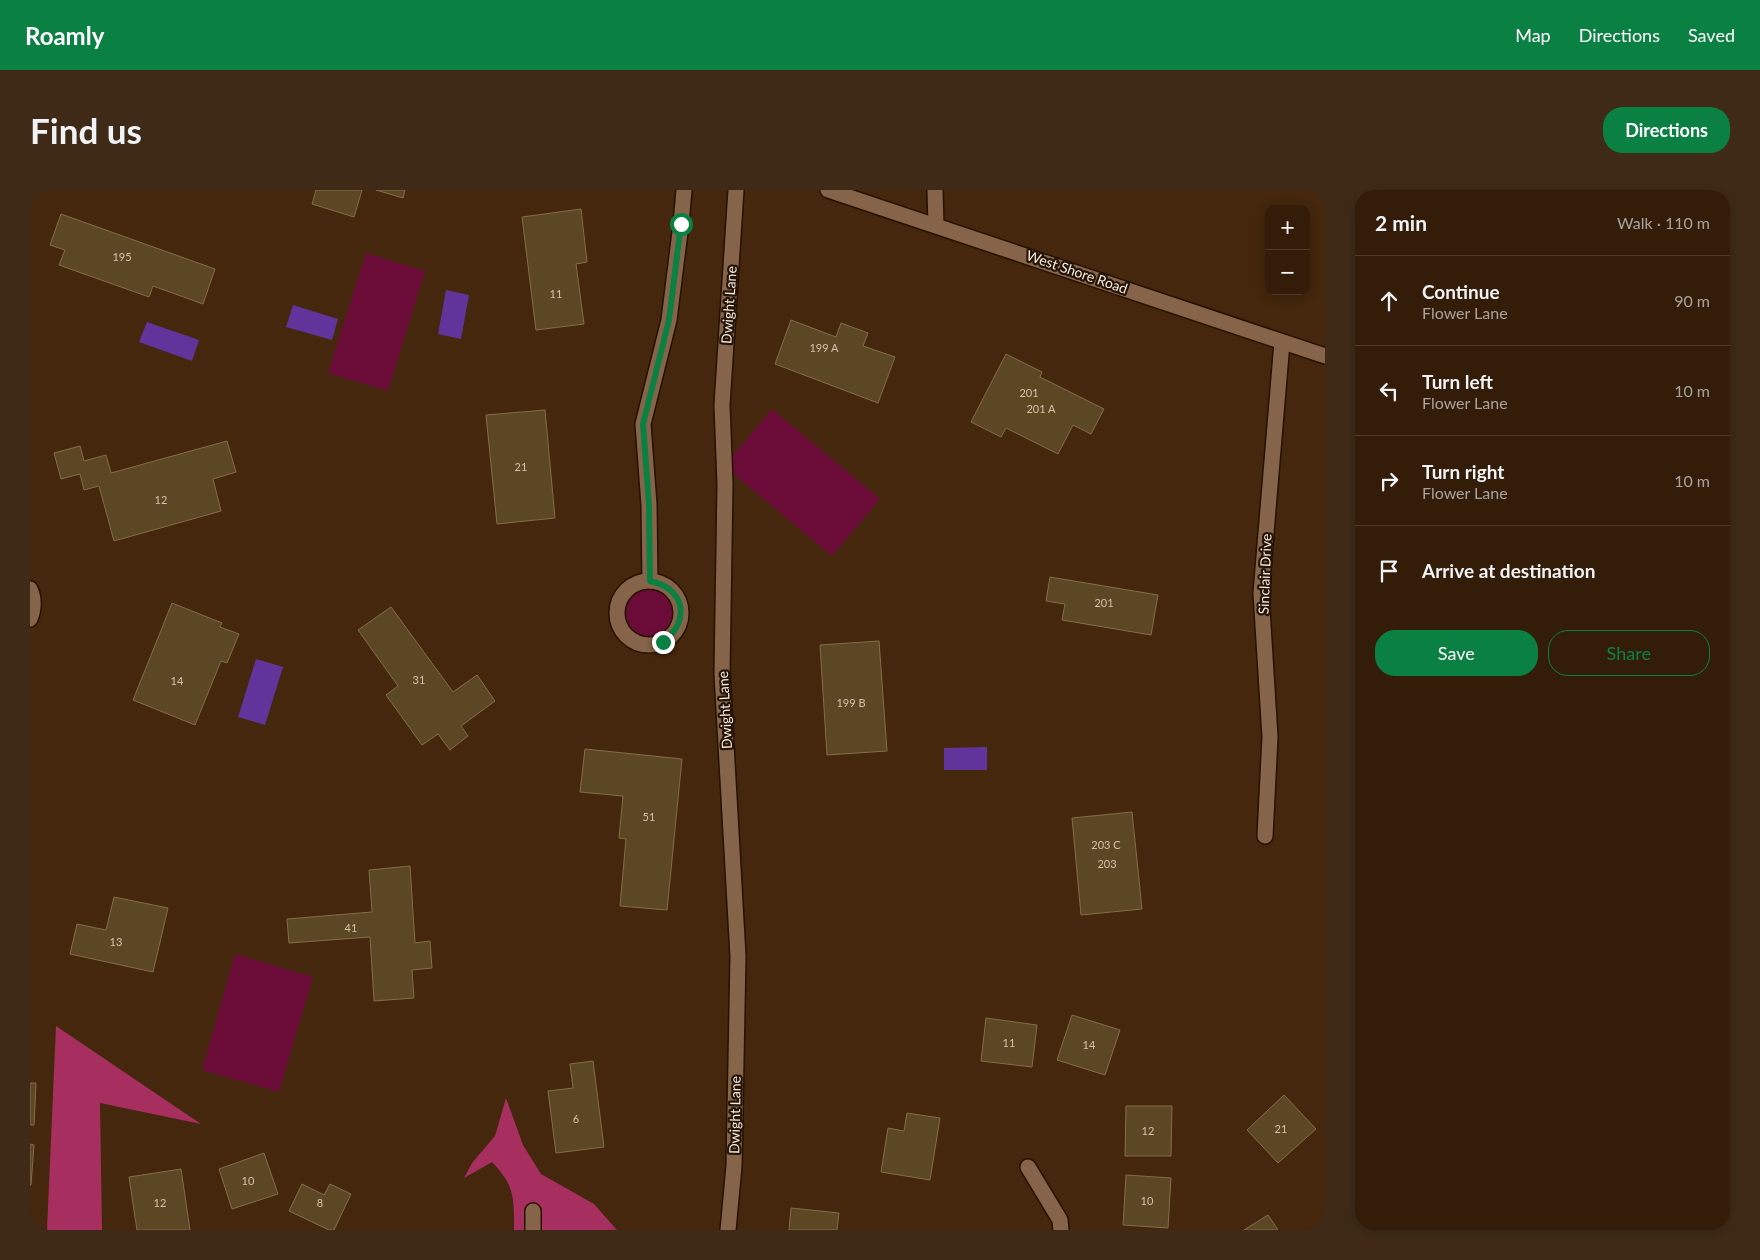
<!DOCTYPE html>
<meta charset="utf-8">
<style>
:root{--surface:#331d09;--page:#3e2a17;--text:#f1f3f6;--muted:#a9a29c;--line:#4e3b2a;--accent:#0b8043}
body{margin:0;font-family:Lato,sans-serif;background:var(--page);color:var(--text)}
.controls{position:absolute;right:15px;top:15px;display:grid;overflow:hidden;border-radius:10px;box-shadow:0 2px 12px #0003}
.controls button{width:45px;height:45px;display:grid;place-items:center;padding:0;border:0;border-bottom:1px solid var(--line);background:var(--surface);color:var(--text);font:25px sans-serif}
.stop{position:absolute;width:15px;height:15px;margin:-11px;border:4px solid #0b8043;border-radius:50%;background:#fff}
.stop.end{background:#0b8043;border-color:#fff;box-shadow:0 1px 5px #0008}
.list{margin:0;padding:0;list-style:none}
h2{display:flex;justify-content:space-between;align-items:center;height:65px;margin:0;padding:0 20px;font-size:21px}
h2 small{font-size:16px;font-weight:400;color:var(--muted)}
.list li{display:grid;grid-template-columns:32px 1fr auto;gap:15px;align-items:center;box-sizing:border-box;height:90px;padding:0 20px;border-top:1px solid var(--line)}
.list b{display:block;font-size:19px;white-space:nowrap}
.list p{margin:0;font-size:16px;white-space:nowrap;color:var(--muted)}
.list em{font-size:16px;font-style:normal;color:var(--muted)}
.actions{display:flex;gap:10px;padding:15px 20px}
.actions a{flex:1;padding:11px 0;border:1px solid var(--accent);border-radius:20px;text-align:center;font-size:18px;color:var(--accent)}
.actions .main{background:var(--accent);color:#fff}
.icon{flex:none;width:28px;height:28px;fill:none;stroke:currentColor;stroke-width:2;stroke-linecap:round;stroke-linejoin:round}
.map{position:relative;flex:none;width:1295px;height:1040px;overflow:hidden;border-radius:20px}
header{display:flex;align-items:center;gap:30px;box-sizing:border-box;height:70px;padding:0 25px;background:var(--accent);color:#fff}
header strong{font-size:24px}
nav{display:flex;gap:28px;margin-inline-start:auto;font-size:18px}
.intro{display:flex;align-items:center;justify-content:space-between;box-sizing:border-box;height:120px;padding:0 30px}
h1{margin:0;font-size:35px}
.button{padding:12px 22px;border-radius:20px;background:var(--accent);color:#fff;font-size:18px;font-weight:700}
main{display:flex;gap:30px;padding:0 30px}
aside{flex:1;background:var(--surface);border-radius:20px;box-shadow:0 2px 12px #0003}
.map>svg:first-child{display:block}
.green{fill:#6b0c38}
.forest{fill:#a62f60}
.water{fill:#61349c}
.building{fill:#5b4723;stroke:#846d49}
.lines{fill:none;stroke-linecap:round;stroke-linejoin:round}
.service-casing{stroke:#261101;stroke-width:18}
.minor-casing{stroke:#261101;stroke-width:18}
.secondary-casing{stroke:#261101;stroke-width:18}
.service{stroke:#866449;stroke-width:15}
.minor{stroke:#866449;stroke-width:15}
.secondary{stroke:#866449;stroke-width:15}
.route{stroke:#0b8043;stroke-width:6}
.labels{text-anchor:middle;stroke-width:4.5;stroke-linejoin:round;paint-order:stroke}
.number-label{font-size:11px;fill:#d4c0ac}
.street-label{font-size:14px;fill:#fce8d9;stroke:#211409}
</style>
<header>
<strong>Roamly</strong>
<nav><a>Map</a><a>Directions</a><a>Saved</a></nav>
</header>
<div class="intro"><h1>Find us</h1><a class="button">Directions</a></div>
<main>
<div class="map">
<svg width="1295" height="1040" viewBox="0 0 1295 1040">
<rect width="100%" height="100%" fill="#44270c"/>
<g class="green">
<polygon points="336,63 395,81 358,201 298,183"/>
<polygon points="742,219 850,309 802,366 694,276"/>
<circle cx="620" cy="423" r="24"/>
<polygon points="205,764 283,787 249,902 172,880"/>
</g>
<g class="forest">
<polygon points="26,836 171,934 70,913 72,1040 17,1040"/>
<path d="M476,908L493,955L511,984L564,1014L587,1040H484C484,1008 485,996 462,972L434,988L442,973L465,946Z"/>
</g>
<g class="water">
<polygon points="416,100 439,105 431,149 408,144"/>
<polygon points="263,115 308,129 302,150 256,137"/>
<polygon points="117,132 169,150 162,171 109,152"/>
<polygon points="226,469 253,477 235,535 208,527"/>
<polygon points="957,557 957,580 914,580 914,558"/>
</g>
<g class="building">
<polygon points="286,0 332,0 324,27 282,14"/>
<polygon points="346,0 375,0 373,8"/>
<polygon points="551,19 557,72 546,74 554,134 506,140 492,27"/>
<polygon points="31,24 185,79 173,114 123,96 119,107 29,75 35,60 20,55"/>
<polygon points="761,130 806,147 811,133 838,143 833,156 865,167 848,213 745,174"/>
<polygon points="976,164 1012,182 1010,187 1074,219 1061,244 1043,235 1028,264 976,238 971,247 941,232"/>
<polygon points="515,220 525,328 467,334 456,225"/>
<polygon points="197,251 206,282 183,289 191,321 84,351 69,296 54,300 50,284 31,289 24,263 50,256 54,271 76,265 81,283"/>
<polygon points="1020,387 1128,405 1121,445 1032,430 1035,414 1016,411"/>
<polygon points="142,413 192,433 190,437 209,444 197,473 191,471 165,535 103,510"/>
<polygon points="361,417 423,502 447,485 465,511 431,536 438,546 420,560 408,544 392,555 356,505 368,496 328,440"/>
<polygon points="849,451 857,561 797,565 790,455"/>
<polygon points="555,559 652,569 637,720 590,716 596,649 589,648 593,606 550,602"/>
<polygon points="1102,622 1112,719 1051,725 1042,628"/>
<polygon points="380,676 385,753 400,751 402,778 382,780 384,808 344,811 340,747 259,753 257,729 342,722 339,680"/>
<polygon points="84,707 138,718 123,782 40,764 47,734 76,740"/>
<polygon points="1042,825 1090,840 1075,885 1027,870"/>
<polygon points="956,828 1007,835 1002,877 951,871"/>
<polygon points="563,871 574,957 526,963 518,901 543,898 540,874"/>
<polygon points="0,893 6,893 4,935 0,935"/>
<polygon points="1254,905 1286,939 1248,973 1217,940"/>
<polygon points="1096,916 1142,916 1141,966 1095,966"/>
<polygon points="877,923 910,928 900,990 851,982 858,938 874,941"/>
<polygon points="0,954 4,955 1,995 0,995"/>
<polygon points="234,963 248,1004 202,1019 189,979"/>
<polygon points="151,979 160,1040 107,1040 99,987"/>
<polygon points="1096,985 1141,988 1138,1038 1093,1035"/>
<polygon points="272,994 294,1005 300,994 321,1004 304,1040 299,1040 259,1021"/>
<polygon points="761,1018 809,1023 807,1040 759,1040"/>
<polygon points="1238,1025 1248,1040 1214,1040"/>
</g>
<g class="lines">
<g class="service-casing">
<polyline id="service" points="503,1021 503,1040"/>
</g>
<g class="minor-casing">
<g id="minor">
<polyline points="905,0 906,35"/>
<polyline points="620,391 619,315 613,234 639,130 651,34 654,0"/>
<circle cx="619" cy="423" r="32"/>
<path d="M0,399C5,410 4,419 0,429"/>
<polyline points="1235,646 1240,547 1231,403 1252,152"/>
<polyline points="998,977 1030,1030 1031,1040"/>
<polyline points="698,1040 704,976 708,766 692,484 695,294 692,215 706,0"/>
</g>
</g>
<g class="secondary-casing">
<polyline id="secondary" points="798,0 1295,166"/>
</g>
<use href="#service" class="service"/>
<use href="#minor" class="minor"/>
<use href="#secondary" class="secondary"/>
</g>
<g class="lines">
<path class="route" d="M633,452C661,431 655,398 620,391L619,315L613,234L639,130L651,34"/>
</g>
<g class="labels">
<g class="number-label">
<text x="92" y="71">195</text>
<text x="526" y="108">11</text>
<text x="794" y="162">199 A</text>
<text x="999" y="207">201</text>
<text x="1011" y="223">201 A</text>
<text x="491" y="281">21</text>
<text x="131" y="314">12</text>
<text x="1074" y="417">201</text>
<text x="389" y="494">31</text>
<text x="147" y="495">14</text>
<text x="821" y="517">199 B</text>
<text x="619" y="631">51</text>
<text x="1076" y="659">203 C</text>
<text x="1077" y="678">203</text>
<text x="321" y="742">41</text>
<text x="86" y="756">13</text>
<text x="979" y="857">11</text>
<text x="1059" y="859">14</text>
<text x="546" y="933">6</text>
<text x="1251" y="943">21</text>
<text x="1118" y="945">12</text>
<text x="218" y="995">10</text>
<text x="1117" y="1015">10</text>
<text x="130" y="1017">12</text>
<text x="290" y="1017">8</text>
</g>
<g class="street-label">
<text transform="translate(1047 82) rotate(19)" y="5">West Shore Road</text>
<text transform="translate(699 115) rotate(-86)" y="5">Dwight Lane</text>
<text transform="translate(1235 384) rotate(-88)" y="5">Sinclair Drive</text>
<text transform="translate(695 520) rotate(-93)" y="5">Dwight Lane</text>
<text transform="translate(705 925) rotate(-89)" y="5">Dwight Lane</text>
</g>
</g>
</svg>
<div class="controls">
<button>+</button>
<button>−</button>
</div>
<div class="stop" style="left:651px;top:34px"></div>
<div class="stop end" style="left:633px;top:452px"></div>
</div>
<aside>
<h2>2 min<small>Walk · 110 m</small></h2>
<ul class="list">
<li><svg class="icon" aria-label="ahead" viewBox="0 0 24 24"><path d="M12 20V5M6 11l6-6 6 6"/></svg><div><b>Continue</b><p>Flower Lane</p></div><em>90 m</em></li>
<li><svg class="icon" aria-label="left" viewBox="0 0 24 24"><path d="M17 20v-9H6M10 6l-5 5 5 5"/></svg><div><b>Turn left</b><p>Flower Lane</p></div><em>10 m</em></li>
<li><svg class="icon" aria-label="right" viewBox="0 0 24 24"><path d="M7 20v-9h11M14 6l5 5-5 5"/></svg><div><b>Turn right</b><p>Flower Lane</p></div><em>10 m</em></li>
<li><svg class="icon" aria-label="arrive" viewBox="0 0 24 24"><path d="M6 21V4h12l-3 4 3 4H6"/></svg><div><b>Arrive at destination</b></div></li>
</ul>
<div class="actions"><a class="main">Save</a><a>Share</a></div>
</aside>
</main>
